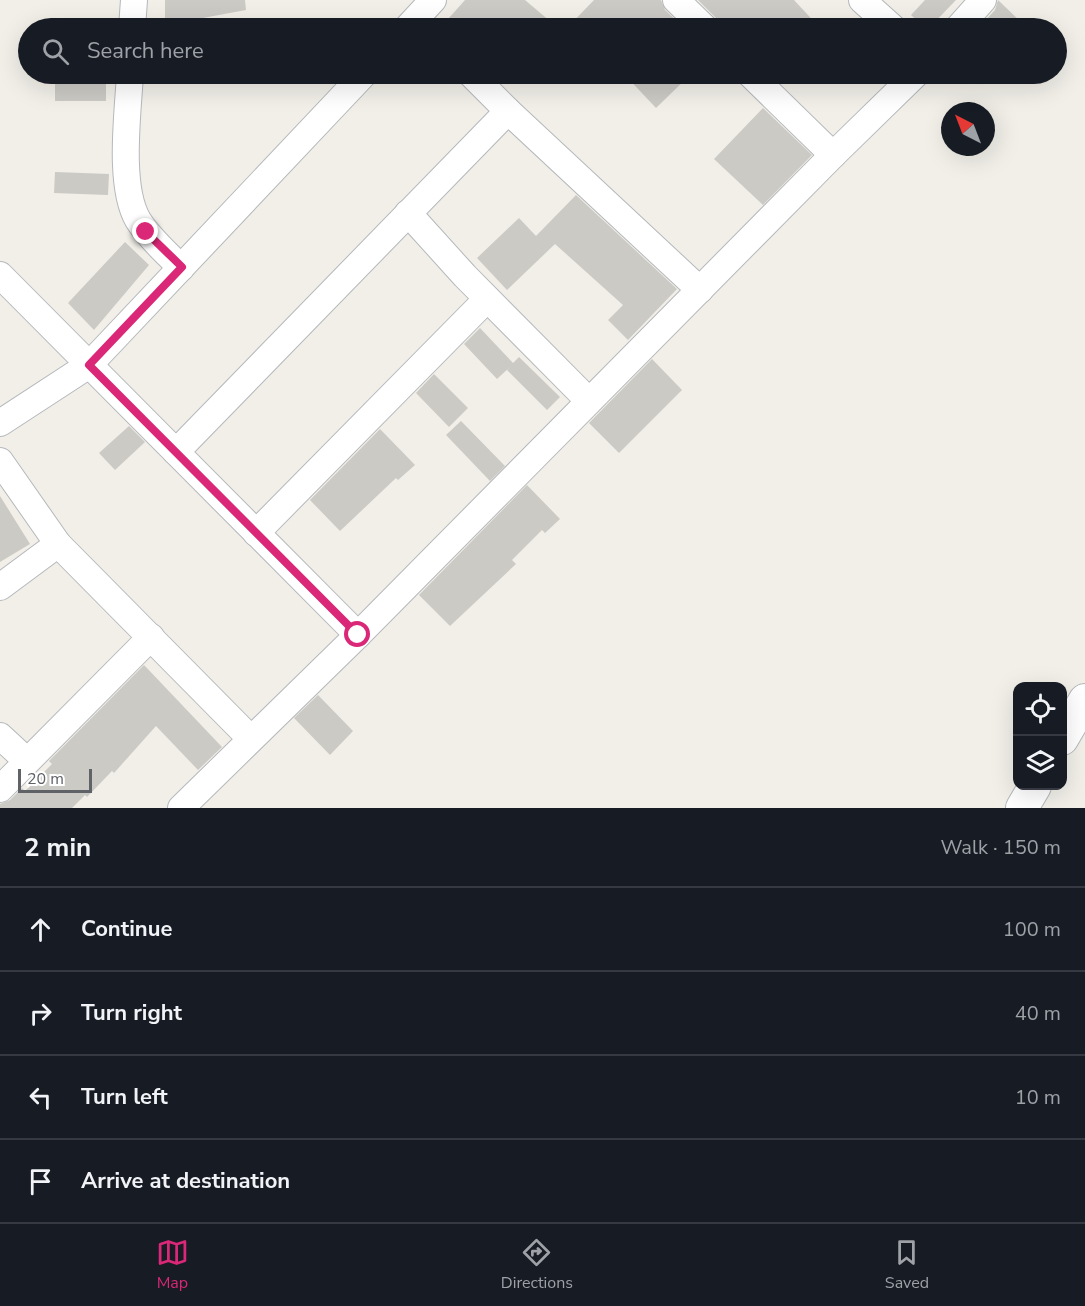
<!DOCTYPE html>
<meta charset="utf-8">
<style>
:root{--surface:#171b24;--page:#20242c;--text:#f1f3f6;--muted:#9ea1a6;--line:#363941;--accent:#db2777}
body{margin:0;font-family:"Nunito Sans",sans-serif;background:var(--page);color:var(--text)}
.controls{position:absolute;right:18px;bottom:18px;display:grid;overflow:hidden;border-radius:12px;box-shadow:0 6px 24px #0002}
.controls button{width:54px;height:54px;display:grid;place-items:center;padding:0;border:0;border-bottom:2px solid var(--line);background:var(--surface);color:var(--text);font:30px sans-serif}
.compass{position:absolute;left:941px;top:102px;width:54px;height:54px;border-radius:50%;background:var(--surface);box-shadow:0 6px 24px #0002;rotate:318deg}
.scale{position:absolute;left:18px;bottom:15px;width:74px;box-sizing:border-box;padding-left:6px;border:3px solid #5f6368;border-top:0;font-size:16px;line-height:21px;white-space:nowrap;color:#5f6368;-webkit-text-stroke:4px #fff;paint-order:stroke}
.stop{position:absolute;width:18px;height:18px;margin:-14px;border:4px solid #db2777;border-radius:50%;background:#fff}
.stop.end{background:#db2777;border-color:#fff;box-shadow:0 2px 6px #0008}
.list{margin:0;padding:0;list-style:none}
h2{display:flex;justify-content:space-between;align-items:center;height:78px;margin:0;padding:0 24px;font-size:26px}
h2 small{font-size:20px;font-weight:400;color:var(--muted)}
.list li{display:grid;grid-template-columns:39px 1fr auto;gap:18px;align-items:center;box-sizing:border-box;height:84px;padding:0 24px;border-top:2px solid var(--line)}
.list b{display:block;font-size:22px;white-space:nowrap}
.list em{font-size:20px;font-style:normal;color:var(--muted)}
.icon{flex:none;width:33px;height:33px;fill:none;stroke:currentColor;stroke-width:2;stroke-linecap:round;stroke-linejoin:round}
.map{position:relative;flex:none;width:1085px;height:808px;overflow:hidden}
.search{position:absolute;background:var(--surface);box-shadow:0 6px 24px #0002;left:18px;right:18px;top:18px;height:66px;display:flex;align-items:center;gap:15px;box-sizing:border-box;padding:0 21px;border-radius:33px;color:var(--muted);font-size:22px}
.sheet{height:414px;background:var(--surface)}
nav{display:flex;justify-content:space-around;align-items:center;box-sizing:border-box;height:84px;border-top:2px solid var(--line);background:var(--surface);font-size:16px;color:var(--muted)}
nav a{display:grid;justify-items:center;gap:3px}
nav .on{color:var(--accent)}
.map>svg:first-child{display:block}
.building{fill:#cccac5}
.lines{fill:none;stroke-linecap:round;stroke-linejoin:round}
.minor-casing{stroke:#b5b8bc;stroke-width:28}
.tertiary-casing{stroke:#b5b8bc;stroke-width:34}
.minor{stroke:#fff;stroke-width:26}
.tertiary{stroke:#fff;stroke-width:32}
.route{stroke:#db2777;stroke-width:8}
</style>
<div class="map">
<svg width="1085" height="808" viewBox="0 0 1085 808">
<rect width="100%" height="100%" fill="#f1efe8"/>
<g class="building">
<polygon points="165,0 245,0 246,10 165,25"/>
<polygon points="465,0 525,0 558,28 440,28"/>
<polygon points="594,0 661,0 665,10 684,28 567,28"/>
<polygon points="698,0 794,0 820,28 720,28 716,18"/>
<polygon points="925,0 956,0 929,28 925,28 911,15"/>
<polygon points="998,0 1027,28 993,28 985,21 995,10"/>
<rect x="55" y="74" width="51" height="27"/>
<polygon points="624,74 691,74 656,108"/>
<polygon points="763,108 812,155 763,205 714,159"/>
<polygon points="55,172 109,174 108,195 54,193"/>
<polygon points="576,195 677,289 628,340 608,320 623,305 555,244 507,290 477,258 519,218 536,236"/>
<polygon points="125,242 149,265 94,330 68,303"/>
<polygon points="480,328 513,363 519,357 560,397 547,410 507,370 510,367 497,379 464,344"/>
<polygon points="652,359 682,390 619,453 589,423"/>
<polygon points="434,374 468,408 449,427 416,393"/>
<polygon points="461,421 505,466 490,481 446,435"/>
<polygon points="129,426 145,442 115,470 99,453"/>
<polygon points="380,429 415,465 398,480 396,478 340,531 310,500"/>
<polygon points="527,485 560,519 545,533 542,530 512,560 516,564 450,626 419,595"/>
<polygon points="0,496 30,544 0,562"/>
<polygon points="144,665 222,747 198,770 156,726 114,773 112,771 87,797 85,795 72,808 0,808 0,804 10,800 22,788 25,791 52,764 49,761"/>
<polygon points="318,695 353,731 330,755 294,718"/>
</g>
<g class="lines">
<g class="minor-casing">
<g id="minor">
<polyline points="676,0 705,28"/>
<polyline points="862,0 893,28"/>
<polyline points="132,28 134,0"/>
<polyline points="407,28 433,0"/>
<polyline points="958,28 983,0"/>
<path d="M130,74C128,112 118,186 138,220C149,238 166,252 181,268"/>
<polyline points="471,74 508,111 700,290"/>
<polyline points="750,74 833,155"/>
<polyline points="408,213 465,276 589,401"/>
<polyline points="0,275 358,635"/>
<polyline points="0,423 89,365 364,74"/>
<polyline points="176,452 508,111"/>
<polyline points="0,461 58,544 251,739"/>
<polyline points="256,533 487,299"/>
<polyline points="0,587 58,544"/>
<polyline points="0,736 27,761"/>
<polyline points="0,789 151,637"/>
<polyline points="181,808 358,635 833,155 916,74"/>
</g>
</g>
<g class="tertiary-casing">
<g id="tertiary">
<polyline points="1062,739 1085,700"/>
<polyline points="1022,808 1035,786"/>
</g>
</g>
<use href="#minor" class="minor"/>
<use href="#tertiary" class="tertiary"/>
</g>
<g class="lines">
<polyline class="route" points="146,232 182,267 89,365 358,635"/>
</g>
</svg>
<div class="controls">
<button><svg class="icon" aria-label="locate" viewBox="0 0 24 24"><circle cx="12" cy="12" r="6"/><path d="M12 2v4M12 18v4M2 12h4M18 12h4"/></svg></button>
<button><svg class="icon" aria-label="layers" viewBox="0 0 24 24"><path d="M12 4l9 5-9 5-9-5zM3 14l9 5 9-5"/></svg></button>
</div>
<svg class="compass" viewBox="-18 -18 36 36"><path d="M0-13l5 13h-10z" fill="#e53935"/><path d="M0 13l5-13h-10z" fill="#9ea1a6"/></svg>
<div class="scale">20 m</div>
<div class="stop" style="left:358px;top:635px"></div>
<div class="stop end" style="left:146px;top:232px"></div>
<div class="search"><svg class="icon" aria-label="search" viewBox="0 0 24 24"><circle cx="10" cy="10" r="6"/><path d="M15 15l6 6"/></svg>Search here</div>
</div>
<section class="sheet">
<h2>2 min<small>Walk · 150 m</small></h2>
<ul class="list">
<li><svg class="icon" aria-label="ahead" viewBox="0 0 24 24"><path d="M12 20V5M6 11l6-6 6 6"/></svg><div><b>Continue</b></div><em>100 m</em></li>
<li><svg class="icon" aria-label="right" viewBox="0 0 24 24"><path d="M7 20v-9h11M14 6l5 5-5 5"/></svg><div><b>Turn right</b></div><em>40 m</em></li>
<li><svg class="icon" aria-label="left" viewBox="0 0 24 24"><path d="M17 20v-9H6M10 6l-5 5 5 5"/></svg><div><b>Turn left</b></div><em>10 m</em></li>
<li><svg class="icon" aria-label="arrive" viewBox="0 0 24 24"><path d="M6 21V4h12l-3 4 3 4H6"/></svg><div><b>Arrive at destination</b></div></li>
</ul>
</section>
<nav>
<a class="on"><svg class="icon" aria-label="map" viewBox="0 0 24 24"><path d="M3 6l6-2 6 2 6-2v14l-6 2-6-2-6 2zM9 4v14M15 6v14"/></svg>Map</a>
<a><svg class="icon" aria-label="directions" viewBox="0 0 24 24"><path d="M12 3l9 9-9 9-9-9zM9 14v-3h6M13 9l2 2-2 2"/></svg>Directions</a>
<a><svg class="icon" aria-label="saved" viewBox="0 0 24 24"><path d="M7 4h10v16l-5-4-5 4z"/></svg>Saved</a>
</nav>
